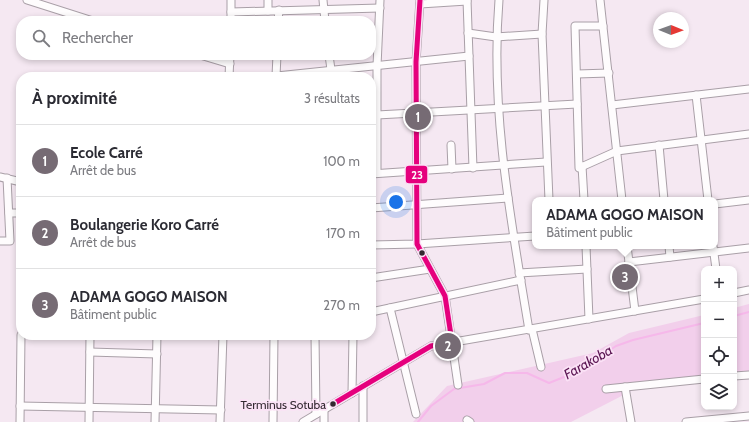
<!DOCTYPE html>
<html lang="fr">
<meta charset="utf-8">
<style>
:root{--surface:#fff;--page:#f2f2f3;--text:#2b2b33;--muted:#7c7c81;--line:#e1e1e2;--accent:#766b74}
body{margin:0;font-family:Cabin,sans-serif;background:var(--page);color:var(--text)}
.controls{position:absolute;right:12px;bottom:12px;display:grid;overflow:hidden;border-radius:8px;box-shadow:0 2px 6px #0003}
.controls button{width:36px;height:36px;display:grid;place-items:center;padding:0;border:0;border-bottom:1px solid var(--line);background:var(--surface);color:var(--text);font:20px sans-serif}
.compass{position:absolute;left:653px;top:12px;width:36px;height:36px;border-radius:50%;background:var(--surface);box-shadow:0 2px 6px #0003;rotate:91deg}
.you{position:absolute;left:396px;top:202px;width:14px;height:14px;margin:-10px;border:3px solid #fff;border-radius:50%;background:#1a73e8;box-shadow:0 0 0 6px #1a73e833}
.badge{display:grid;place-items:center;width:26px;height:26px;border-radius:50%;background:var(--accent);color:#fff;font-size:13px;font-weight:700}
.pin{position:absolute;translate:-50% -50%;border:2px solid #fff;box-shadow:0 1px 4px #0006}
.popup{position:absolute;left:532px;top:197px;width:186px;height:52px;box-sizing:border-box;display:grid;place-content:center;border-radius:8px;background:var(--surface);filter:drop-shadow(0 1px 3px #0005);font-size:13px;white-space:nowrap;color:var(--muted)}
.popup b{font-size:15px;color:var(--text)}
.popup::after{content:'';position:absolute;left:50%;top:100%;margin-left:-8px;border:8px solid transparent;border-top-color:var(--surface)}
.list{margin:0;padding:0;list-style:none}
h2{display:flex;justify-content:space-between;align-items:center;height:52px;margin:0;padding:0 16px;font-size:17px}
h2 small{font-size:13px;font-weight:400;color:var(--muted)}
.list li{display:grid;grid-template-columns:26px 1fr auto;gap:12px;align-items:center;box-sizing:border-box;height:72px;padding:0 16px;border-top:1px solid var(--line)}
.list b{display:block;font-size:15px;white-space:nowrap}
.list p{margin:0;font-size:13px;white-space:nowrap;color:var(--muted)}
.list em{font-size:13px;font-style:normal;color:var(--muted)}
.icon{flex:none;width:22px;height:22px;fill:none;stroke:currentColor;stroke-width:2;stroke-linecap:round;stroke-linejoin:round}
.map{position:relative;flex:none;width:749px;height:422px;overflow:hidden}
.search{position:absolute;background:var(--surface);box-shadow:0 2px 6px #0003;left:16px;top:16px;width:360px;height:44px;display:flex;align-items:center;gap:10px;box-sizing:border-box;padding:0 14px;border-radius:16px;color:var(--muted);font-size:15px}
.panel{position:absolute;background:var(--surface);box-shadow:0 2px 6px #0003;left:16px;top:72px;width:360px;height:268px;border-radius:16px}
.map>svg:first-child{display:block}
.green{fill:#f2cfeb}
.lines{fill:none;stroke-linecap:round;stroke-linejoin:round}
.stream{stroke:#f6b8ea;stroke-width:2}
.minor-casing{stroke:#a99fa7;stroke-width:9}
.minor{stroke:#fefcfd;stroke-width:7}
.bus-1-casing{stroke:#fbe2f6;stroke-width:8}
.bus-1{stroke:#e5007d;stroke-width:5}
.bus-dot{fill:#322830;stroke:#fbe2f6;stroke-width:1.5}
.labels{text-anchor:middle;stroke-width:3.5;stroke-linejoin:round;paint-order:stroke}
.bus-label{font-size:12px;fill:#322830;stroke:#fbe2f6;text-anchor:end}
.water-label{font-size:14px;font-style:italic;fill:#591351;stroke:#fbe2f6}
.line-badge{stroke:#fbe2f6;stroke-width:1.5}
.badge-label{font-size:11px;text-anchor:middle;font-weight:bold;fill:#fff}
</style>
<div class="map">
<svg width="749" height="422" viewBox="0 0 749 422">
<rect width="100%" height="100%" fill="#f5e8f2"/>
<g class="green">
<polygon points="749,304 749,376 734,377 734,308"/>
<polygon points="704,315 704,379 643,385 571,422 413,422 447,386 593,353 629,333"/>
</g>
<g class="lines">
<g class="stream">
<polyline points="734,316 749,312"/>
<polyline points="418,422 431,406 454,389 484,384 505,373 527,373 549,383 579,371 616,346 633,340 704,323"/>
</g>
<g class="minor-casing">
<g id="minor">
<polyline points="27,0 93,21"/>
<polyline points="323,0 325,21"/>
<polyline points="420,0 416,62 417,244 445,296 458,385"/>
<polyline points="467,0 473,168"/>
<path d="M499,0C490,111 511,221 529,330"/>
<polyline points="544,0 542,34 549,200"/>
<polyline points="600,0 622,200"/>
<polyline points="420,4 467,1"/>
<polyline points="268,11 268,0"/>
<polyline points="231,12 380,8"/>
<polyline points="231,21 231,0"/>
<polyline points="278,21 279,10"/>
<polyline points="603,26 575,26 579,168 617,151 749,134"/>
<polyline points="468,33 496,37 542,34"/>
<polyline points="200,55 230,64"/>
<polyline points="329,55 332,77"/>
<polyline points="577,74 609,73"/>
<polyline points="276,76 277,55"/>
<polyline points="229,77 230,55"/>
<polyline points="267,77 469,56"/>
<polyline points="696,95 708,200"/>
<polyline points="612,105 749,89"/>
<polyline points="377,115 577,104"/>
<polyline points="451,145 452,169"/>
<polyline points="659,145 664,200"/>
<polyline points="582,166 584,200"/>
<polyline points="377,173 377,66 380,0"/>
<polyline points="371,174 546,162"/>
<polyline points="0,177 21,182"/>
<polyline points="715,204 749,200"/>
<polyline points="371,208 508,198"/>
<polyline points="9,213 21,213"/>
<polyline points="0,241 10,241 7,178"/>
<polyline points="371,245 417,244 535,236"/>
<polyline points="586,246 589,319"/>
<polyline points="627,246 635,311"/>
<polyline points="669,246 670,257"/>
<polyline points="713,246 716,269"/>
<polyline points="629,262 749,248"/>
<polyline points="519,273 587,269"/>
<polyline points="371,278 430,269"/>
<polyline points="734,293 749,290"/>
<polyline points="390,308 416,414"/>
<polyline points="371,312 521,280"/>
<polyline points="532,329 541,367"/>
<polyline points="315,335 316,414"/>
<polyline points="90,352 157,354"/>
<polyline points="734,376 749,375"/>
<polyline points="363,386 363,422"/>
<polyline points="625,387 631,422"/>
<polyline points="606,389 704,379"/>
<polyline points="352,393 353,335"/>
<polyline points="20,406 221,410"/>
<polyline points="467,420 470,422"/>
<polyline points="20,422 21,335"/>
<polyline points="89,422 90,335"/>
<polyline points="155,422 157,335"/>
<polyline points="220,422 223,335"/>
<polyline points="273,422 274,335"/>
<polyline points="303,422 431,346 704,299"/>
<polyline points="324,422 324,409"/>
<polyline points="686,422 749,416"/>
</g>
</g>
<use href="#minor" class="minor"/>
<g class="bus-1-casing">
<g id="bus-1">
<polyline points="420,0 416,62 417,244 445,296 452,342"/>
<polyline points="333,404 431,346 452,342"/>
</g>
</g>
<use href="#bus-1" class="bus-1"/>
</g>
<g class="bus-dot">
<circle cx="422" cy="253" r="3.5"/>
<circle cx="333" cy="404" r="3.5"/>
</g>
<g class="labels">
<g class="bus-label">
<text x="326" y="409">Terminus Sotuba</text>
</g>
<g class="water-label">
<text transform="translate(588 362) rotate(-30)" y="5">Farakoba</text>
</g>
</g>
<rect class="line-badge" x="405" y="165" width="23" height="19" rx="4" fill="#e5007d"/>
<g class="badge-label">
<text x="417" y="179">23</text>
</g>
</svg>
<div class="controls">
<button>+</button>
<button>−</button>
<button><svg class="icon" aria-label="locate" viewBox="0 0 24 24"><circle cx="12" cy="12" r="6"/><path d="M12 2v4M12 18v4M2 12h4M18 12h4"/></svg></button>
<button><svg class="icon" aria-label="layers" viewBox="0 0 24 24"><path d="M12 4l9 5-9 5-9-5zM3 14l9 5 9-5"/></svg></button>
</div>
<svg class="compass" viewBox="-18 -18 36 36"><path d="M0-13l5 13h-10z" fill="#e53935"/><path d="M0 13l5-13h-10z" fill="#7c7c81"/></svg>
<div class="you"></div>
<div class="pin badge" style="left:418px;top:117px">1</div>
<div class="pin badge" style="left:448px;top:346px">2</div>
<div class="pin badge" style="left:625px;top:277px">3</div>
<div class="popup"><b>ADAMA GOGO MAISON</b>Bâtiment public</div>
<div class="search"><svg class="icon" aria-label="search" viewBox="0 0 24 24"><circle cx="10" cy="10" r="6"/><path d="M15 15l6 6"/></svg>Rechercher</div>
<section class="panel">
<h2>À proximité<small>3 résultats</small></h2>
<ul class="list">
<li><span class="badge">1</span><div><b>Ecole Carré</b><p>Arrêt de bus</p></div><em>100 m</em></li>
<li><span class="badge">2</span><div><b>Boulangerie Koro Carré</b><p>Arrêt de bus</p></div><em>170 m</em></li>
<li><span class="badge">3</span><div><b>ADAMA GOGO MAISON</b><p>Bâtiment public</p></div><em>270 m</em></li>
</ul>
</section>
</div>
